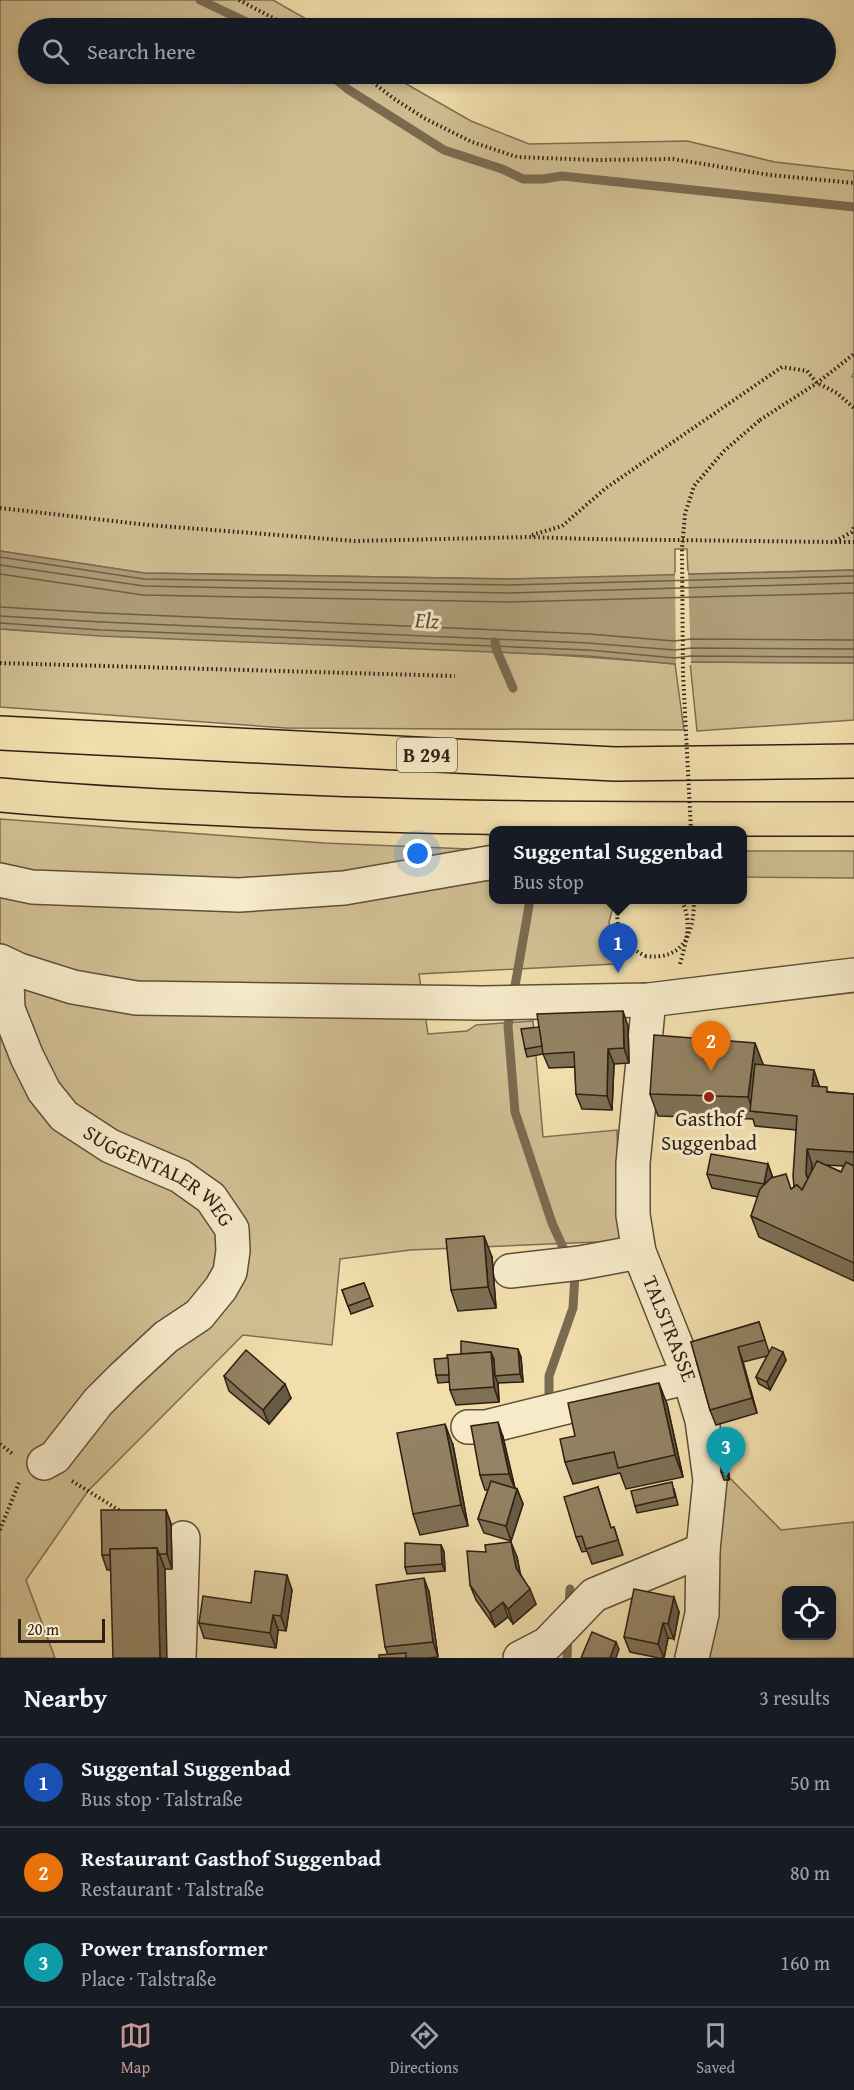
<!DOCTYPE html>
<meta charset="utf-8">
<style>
:root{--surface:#171b24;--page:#242831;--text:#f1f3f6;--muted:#9ea1a6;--line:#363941;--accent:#c59692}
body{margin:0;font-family:"Gentium Book Plus",serif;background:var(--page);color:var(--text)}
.controls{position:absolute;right:18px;bottom:18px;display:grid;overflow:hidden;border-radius:12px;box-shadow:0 3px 9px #0003}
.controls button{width:54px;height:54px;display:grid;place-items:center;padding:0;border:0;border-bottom:2px solid var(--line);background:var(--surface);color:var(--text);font:30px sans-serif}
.scale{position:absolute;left:18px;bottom:15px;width:87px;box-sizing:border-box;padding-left:6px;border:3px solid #2d1f13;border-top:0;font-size:16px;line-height:21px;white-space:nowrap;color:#2d1f13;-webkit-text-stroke:4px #f6eac9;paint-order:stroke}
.you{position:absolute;left:418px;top:854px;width:21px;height:21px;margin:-15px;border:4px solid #fff;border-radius:50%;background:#1a73e8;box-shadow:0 0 0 9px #1a73e833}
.badge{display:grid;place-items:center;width:39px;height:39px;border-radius:50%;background:var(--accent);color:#fff;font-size:20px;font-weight:700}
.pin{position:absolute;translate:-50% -50px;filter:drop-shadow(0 2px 3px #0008)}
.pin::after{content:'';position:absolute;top:32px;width:21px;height:18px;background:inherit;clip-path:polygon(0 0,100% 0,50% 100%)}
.popup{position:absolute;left:489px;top:826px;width:258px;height:78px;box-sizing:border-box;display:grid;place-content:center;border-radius:12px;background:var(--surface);filter:drop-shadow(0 2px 4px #0005);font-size:20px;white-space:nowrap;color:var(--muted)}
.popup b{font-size:22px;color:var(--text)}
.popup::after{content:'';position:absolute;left:50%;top:100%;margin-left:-12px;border:12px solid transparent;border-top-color:var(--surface)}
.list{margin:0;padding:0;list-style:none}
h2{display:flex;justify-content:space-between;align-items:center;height:78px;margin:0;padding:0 24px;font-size:26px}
h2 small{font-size:20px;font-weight:400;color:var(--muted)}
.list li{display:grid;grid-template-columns:39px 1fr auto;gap:18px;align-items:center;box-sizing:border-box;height:90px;padding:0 24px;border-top:2px solid var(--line)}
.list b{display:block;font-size:22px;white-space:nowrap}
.list p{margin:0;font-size:20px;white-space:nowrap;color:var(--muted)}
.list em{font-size:20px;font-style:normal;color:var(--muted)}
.icon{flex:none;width:33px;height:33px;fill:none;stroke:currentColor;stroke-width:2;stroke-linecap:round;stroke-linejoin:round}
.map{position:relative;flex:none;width:854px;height:1658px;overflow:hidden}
.search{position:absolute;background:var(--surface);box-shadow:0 3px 9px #0003;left:18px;right:18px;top:18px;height:66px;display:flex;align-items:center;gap:15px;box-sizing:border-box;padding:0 21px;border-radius:33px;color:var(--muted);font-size:22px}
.sheet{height:348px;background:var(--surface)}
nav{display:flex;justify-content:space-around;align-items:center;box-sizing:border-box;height:84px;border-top:2px solid var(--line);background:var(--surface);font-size:16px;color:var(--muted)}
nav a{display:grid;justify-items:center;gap:3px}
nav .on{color:var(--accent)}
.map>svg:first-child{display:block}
.green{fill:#d0be92;stroke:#7e6e52;stroke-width:1.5;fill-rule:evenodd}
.water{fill:#ae9d78;stroke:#7a6b50;stroke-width:1.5}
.pier{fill:#f1deac}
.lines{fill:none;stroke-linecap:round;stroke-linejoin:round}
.shore{stroke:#6e5e46;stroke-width:1.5}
.stream{stroke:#7a6b50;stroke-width:9}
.minor-casing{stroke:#5e4f39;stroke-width:36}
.highway-casing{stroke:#2d1f13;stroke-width:36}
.path{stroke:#2d1f13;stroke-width:4;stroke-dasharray:1.5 3;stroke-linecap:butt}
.minor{stroke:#f6eac9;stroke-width:33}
.highway{stroke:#f1deac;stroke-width:33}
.path-bridge{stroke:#2d1f13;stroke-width:4;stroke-dasharray:1.5 3;stroke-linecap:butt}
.wall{fill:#7e7055;stroke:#2d1f13;stroke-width:1.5;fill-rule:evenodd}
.shaded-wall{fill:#675b45;stroke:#2d1f13;stroke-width:1.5}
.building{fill:#938263;stroke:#2d1f13;stroke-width:1.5}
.poi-dot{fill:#8f2418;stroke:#f6eac9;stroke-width:2}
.labels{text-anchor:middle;stroke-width:6;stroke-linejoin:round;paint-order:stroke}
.shield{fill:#f6eac9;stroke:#695c4a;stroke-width:1.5}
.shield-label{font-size:20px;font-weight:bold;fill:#2d1f13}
.poi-label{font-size:21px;fill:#2d1f13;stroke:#f6eac9}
.street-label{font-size:21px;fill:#2d1f13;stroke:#f6eac9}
.water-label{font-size:22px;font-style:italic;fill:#5a4b36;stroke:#f6eac9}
</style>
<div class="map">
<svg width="854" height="1658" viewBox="0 0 854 1658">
<rect width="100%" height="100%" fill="#f1deac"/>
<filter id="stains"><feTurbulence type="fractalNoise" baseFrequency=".00333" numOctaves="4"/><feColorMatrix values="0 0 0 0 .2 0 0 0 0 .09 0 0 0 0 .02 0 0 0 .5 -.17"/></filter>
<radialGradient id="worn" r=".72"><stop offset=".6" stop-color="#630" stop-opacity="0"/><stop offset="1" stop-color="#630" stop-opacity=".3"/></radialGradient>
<g class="green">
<polygon points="0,0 273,0 322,28 28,28 28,74 389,74 471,121 529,144 687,141 775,162 854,171 854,372 852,377 854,377 854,570 688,574 687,549 675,549 675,576 509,579 144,573 0,551"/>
<path d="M0,629C225,644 451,644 675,664L684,730L286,728L0,707Z"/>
<polygon points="690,662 854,663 854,720 697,731"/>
<polygon points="0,819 324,843 493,850 494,900 615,900 609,922 615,964 419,974 428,1034 467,1031 476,1025 533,1021 543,1137 617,1130 620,1241 410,1250 340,1259 332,1345 243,1335 88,1491 26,1580 55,1658 0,1658"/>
<polygon points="742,851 854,851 854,878 743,877"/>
<path d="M723,1471L781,1530L854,1522V1658H697ZM786,1590H832V1636H786Z"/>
</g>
<polygon class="water" points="0,551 144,573 509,579 854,570 854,663 690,662 675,664 588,656 100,636 0,629"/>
<polygon class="pier" points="688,571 691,665 676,667 675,573"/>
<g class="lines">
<g class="shore">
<polyline points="0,557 144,579 509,585 854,576"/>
<polyline points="0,565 144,586 509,593 854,583"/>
<polyline points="0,574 143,595 509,602 854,593"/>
<polyline points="0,607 101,613 589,634 674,641 691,639 854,640"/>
<polyline points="0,616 101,622 588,643 675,650 691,648 854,649"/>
<polyline points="0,623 101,630 588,650 675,658 690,656 854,657"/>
</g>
<g class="stream">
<polyline points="200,0 259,28"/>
<polyline points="329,74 349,90 444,150 502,169 523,179 543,179 562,176 854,207"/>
<polyline points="495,642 497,651 513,688"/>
<polyline points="530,900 508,1026 515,1112 552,1223 575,1274 573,1308 549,1376 549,1397"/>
<polyline points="569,1608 570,1589"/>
<polyline points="567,1658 568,1633"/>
</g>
<g class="minor-casing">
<g id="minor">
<polyline points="0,880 32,887 239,895 344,888 494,862"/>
<polyline points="0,961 19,970 73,987 136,998 482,1003 649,1000 854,975"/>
<path id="s1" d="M7,983L8,1009L27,1057L44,1091L64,1116L110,1146L180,1176L211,1198L232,1229L233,1251L230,1272L221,1288L199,1315L166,1337L123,1377L98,1402L55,1457L44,1463"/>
<path id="s2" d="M649,1000L633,1163V1215L639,1252L689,1377L702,1420L710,1480L703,1550L702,1614L692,1658"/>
<polyline points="510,1271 580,1263 639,1252"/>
<polyline points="468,1427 486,1427 689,1377"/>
<polyline points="179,1658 183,1538"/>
<polyline points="520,1658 547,1644 594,1595 703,1550"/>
</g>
</g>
<g class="highway-casing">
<g id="highway">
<polyline points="0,733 615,764 854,761"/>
<path d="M0,795C76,802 151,806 227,809C436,820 645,819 854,819"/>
</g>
</g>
<g class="path">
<polyline points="239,0 292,28"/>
<polyline points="362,74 393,98 424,118 472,142 517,157 596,160 673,159 770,175 854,183"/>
<polyline points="760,420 817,383 854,354"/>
<polyline points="0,508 148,525 355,541 528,537 590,539 834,542 852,532 854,527"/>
<polyline points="532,535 562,526 606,488 782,367 807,371 817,383 837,393 854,408"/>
<polyline points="835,542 854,542"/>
<polyline points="0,663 455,676"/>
<path d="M621,900C611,925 622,944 645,956"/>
<path d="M680,964C686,942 693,921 681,900"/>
<polyline points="0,1444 14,1455"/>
<polyline points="72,1481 122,1512"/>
<polyline points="0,1530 20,1480"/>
</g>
<use href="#minor" class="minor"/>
<use href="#highway" class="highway"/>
<g class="path-bridge">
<polyline points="691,830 683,674 682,549 685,514 694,486 724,451 760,420"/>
<path d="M645,956C684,961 694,933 694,900"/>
</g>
</g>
<g class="wall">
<polygon points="628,1026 629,1063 614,1064 612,1110 582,1109 576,1094 575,1067 549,1068 543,1054 527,1057 525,1049"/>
<path d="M763,1064V1065L819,1085V1087L829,1092L854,1094V1281L759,1237L751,1216L758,1197L712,1188L707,1174L768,1164L773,1178L791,1189L794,1187L796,1130L755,1126L753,1119L658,1116L650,1094ZM825,1165L844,1166L841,1172Z"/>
<polygon points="492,1257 496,1308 458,1311 451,1290"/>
<polygon points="364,1283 373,1306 351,1314 342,1290"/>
<polygon points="759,1322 769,1352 786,1360 770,1390 759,1384 756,1377 767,1356 743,1362 757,1413 716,1425 710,1410 691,1342"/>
<polygon points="521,1357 523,1382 498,1383 499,1402 456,1405 450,1390 450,1382 438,1383 436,1375 448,1358"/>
<polygon points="224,1376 291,1398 269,1424 229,1391"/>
<polygon points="667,1404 683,1477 626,1489 620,1473 573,1484 565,1462 575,1436"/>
<polygon points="503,1437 515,1488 517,1489 523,1504 511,1541 484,1533 478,1519 488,1490 485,1490 480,1475"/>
<polygon points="453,1445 468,1526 420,1535 413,1514"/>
<polygon points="726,1467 729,1474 729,1480 724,1480 721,1472"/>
<polygon points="598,1487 611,1528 614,1527 623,1555 592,1564 587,1551 582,1552 576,1537"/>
<polygon points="674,1489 678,1505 637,1513 635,1506"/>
<polygon points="166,1510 171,1524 172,1569 107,1570 102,1555"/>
<polygon points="441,1545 444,1552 445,1571 407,1574 405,1567"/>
<polygon points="517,1557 520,1573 536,1604 513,1624 508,1617 495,1627 476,1600 470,1585"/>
<polygon points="292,1590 286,1631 278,1630 276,1648 204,1638 199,1623 251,1603"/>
<polygon points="429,1592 438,1657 427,1658 379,1658 388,1655 385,1647"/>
<polygon points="679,1612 674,1639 668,1638 664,1658 659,1658 630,1652 624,1637"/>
</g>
<g class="shaded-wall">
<polygon points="623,1011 628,1026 629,1063 624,1048"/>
<polygon points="755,1043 763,1064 757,1112 753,1111 748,1097"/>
<polygon points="608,1049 614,1064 612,1110 607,1096"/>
<polygon points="814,1070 819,1085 817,1101 812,1086"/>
<polygon points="807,1149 812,1164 811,1187 806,1174"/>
<polygon points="768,1164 773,1179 764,1184"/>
<polygon points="484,1236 492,1257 496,1308 488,1287"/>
<polygon points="738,1347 743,1362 757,1413 752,1398"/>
<polygon points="518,1349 521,1357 523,1382 520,1374"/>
<polygon points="491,1352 497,1367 495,1376 498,1383 499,1402 494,1387"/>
<polygon points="783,1352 786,1360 770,1390 767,1382"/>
<polygon points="659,1383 667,1404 683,1477 675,1455"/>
<polygon points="285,1384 291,1398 269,1424 263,1410"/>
<polygon points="498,1422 503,1437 515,1489 509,1474"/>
<polygon points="445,1424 453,1445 468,1526 461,1505"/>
<polygon points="726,1467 729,1474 729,1480 726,1473"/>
<polygon points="517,1489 523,1504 511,1541 506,1526"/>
<polygon points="166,1510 171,1524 172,1569 167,1554"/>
<polygon points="511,1542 517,1557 522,1582 516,1568"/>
<polygon points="441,1545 444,1552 445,1571 442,1564"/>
<polygon points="157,1548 165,1569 167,1658 160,1658"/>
<polygon points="287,1575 292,1590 286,1631 281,1616"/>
<polygon points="424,1578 429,1592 438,1657 433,1642"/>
<polygon points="530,1589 536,1604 513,1624 508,1609"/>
<polygon points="674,1597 679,1612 674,1639 668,1624"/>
<polygon points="503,1602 508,1617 495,1627 490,1613"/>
<polygon points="273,1615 278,1630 276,1648 270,1633"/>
<polygon points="663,1623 668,1638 664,1658 658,1644"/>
<polygon points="616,1642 619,1649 616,1658 610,1658"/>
</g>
<g class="building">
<polygon points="623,1011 624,1048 608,1049 607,1096 576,1094 574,1052 543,1054 537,1014"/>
<polygon points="539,1027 542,1046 525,1049 521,1029"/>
<polygon points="654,1035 755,1043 748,1097 650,1094"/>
<polygon points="755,1064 814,1070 812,1086 827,1087 827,1092 854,1094 854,1152 807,1149 806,1174 808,1179 802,1190 797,1185 794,1186 793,1176 797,1116 750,1111"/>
<polygon points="711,1154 768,1164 764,1184 707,1174"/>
<polygon points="817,1161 841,1172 846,1162 854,1166 854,1263 751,1216 760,1189 771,1178 786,1174 791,1189 797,1185 802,1190"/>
<polygon points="484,1236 488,1287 451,1290 446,1239"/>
<polygon points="364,1283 370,1298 348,1306 342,1290"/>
<polygon points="759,1322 765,1340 738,1347 752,1398 710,1410 691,1342"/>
<polygon points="461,1341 518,1349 520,1374 495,1376 494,1359 491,1352 461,1354"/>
<polygon points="772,1347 783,1352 767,1382 756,1377"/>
<polygon points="246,1350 285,1384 263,1410 224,1376"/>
<polygon points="491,1352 494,1387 450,1390 447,1355"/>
<polygon points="448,1358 449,1375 436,1375 434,1359"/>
<polygon points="659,1383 675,1455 618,1468 614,1452 565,1462 560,1439 575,1436 568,1403"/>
<polygon points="498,1422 509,1474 480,1475 471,1426"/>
<polygon points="445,1424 461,1505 413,1514 397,1433"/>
<polygon points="721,1466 726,1467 726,1473 721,1472"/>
<polygon points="491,1481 517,1489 506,1526 478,1519"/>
<polygon points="672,1482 675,1497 635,1506 631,1491"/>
<polygon points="598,1487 611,1528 614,1527 618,1540 586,1549 582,1536 576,1537 564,1497"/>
<polygon points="101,1510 166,1510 167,1554 159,1554 157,1548 110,1549 110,1555 102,1555"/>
<polygon points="511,1542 516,1568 530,1589 508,1609 503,1602 490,1613 470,1585 467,1551 486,1552 485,1545"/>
<polygon points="405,1543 441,1545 442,1564 405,1567"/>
<polygon points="157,1548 160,1658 113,1658 110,1549"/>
<polygon points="255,1571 287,1575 281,1616 273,1615 270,1633 199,1623 203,1596 251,1603"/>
<polygon points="424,1578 433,1642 385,1647 376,1585"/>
<polygon points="634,1589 674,1597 668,1624 663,1623 658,1644 624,1637"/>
<polygon points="592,1632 616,1642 610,1658 581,1658"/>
<polygon points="406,1653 406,1658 379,1658 379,1655"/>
</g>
<circle class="poi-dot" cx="709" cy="1097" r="6"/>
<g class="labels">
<rect class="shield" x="397" y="738" width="60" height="34" rx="4.5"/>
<g class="shield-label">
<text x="427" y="762">B 294</text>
</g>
<g class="poi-label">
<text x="709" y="1126">Gasthof<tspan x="709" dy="24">Suggenbad</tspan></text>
</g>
<g class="street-label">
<text dy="7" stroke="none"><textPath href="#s1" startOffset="261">SUGGENTALER WEG</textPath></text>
<text dy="7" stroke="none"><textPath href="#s2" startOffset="336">TALSTRASSE</textPath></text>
</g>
<g class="water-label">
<text transform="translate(427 620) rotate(3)" y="8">Elz</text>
</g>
</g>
<rect width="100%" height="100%" filter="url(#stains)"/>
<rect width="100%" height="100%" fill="url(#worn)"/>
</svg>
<div class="controls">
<button><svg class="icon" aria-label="locate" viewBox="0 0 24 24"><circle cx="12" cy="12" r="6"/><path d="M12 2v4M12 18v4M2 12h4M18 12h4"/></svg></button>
</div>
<div class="scale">20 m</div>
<div class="you"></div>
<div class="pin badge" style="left:618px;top:973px;background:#1a4fb4">1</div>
<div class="popup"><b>Suggental Suggenbad</b>Bus stop</div>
<div class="pin badge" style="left:711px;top:1071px;background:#e8710a">2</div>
<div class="pin badge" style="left:726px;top:1477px;background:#0f9aa8">3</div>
<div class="search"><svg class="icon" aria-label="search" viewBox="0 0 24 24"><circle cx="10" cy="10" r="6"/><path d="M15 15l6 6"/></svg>Search here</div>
</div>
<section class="sheet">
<h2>Nearby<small>3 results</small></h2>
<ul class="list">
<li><span class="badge" style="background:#1a4fb4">1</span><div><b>Suggental Suggenbad</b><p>Bus stop · Talstraße</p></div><em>50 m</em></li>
<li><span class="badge" style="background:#e8710a">2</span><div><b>Restaurant Gasthof Suggenbad</b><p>Restaurant · Talstraße</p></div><em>80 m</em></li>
<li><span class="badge" style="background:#0f9aa8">3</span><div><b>Power transformer</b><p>Place · Talstraße</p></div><em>160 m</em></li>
</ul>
</section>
<nav>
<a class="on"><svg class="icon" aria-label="map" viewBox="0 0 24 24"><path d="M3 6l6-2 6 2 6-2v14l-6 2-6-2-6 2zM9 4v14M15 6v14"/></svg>Map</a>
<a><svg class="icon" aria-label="directions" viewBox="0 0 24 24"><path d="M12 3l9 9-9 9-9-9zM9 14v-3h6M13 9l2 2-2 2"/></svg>Directions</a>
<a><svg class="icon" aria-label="saved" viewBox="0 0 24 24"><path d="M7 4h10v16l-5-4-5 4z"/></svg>Saved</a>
</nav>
